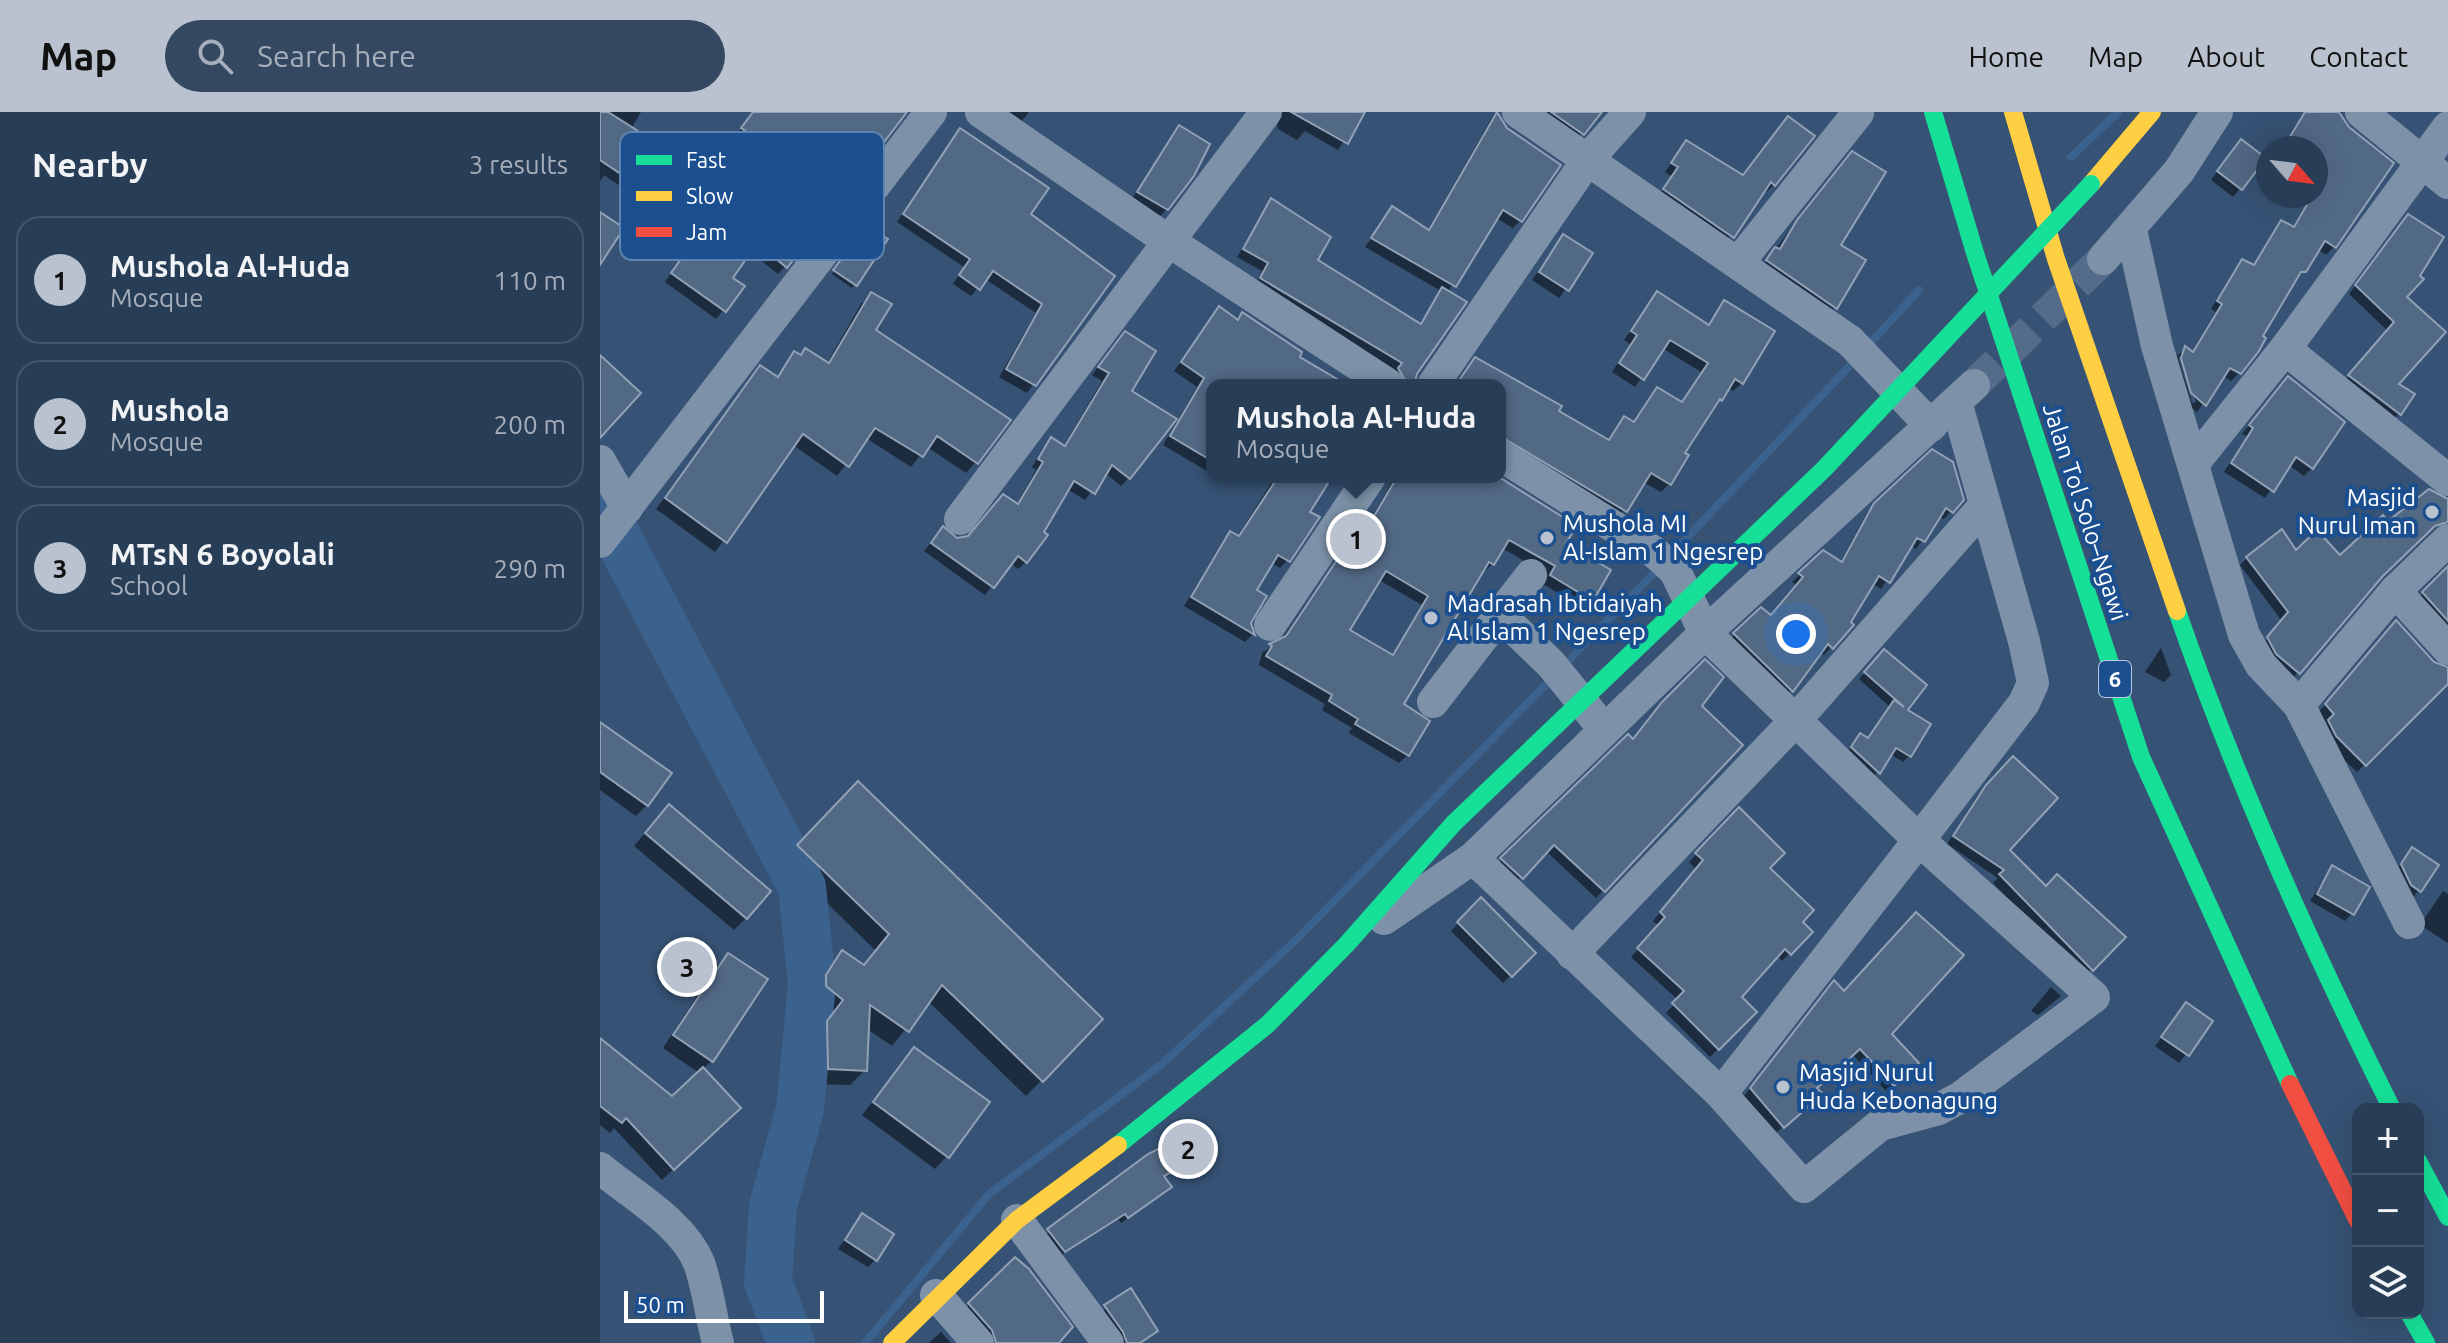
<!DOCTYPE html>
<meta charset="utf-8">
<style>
:root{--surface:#283e57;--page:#344961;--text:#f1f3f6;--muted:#a5aeba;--line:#44576d;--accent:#b9c2ce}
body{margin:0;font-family:Ubuntu,sans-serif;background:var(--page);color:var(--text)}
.controls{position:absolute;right:24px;bottom:24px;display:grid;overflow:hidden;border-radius:16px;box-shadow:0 8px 32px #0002}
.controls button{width:72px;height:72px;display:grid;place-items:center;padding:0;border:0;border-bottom:2px solid var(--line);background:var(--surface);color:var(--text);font:40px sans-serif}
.compass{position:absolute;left:1656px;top:24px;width:72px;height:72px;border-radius:50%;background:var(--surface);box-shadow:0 8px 32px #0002;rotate:118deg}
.scale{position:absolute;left:24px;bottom:20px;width:200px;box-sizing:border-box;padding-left:8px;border:4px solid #fff;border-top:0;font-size:22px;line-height:28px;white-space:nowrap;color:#fff;-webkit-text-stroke:6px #1b4f8f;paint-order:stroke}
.you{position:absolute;left:1196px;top:522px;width:28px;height:28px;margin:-20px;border:6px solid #fff;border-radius:50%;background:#1a73e8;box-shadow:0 0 0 12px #1a73e833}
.badge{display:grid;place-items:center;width:52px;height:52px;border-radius:50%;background:var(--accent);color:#111;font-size:26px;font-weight:700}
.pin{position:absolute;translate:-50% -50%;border:4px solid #fff;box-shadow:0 2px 8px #0006}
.popup{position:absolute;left:606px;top:267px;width:300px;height:104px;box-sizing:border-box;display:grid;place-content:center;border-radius:16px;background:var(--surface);filter:drop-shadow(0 2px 6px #0005);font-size:26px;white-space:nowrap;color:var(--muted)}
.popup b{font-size:30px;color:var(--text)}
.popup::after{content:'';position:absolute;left:50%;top:100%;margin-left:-16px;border:16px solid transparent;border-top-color:var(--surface)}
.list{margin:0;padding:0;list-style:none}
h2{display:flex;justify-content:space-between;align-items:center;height:104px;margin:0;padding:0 32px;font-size:34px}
h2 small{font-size:26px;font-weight:400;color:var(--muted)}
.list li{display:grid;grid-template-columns:52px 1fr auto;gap:24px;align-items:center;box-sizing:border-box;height:128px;margin:0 16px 16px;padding:0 16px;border:2px solid var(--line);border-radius:24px}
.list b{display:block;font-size:30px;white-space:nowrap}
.list p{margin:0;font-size:26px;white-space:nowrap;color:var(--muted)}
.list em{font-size:26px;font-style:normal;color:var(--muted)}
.icon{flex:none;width:44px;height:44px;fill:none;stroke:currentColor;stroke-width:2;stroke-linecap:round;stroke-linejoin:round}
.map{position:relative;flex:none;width:1848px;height:1231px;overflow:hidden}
header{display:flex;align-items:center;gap:48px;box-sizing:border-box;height:112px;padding:0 40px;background:var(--accent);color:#111}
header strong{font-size:38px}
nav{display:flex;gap:44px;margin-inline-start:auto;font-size:28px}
.search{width:560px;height:72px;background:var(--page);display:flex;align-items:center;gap:20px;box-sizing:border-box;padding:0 28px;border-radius:44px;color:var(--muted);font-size:30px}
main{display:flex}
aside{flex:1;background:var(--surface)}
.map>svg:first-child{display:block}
.shadow{fill:#0007;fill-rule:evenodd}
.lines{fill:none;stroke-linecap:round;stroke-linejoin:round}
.stream{stroke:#3b618d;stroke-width:8}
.river{stroke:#3b618d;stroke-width:48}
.building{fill:#526984;stroke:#92a2b6;stroke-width:2;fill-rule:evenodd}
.street-tunnel{stroke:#546c89;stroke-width:32;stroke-dasharray:32 16;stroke-linecap:butt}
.street{stroke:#7d92a8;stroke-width:32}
.fast{stroke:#16e098;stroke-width:18}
.slow{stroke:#ffcf43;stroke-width:18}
.jam{stroke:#f24e42;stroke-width:18}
.fast-bridge{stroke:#16e098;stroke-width:18}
.poi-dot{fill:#b9c2ce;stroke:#1b4f8f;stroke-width:3}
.labels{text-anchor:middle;stroke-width:8;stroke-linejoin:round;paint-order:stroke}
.shield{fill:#1b4f8f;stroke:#bbcadd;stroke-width:2}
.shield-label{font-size:22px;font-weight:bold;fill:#fff}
.poi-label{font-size:24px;fill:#fff;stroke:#1b4f8f;text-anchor:start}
.street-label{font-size:24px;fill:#fff;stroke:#1b4f8f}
.key{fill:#1b4f8f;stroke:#5f84b1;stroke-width:2}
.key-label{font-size:22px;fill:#fff}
</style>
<header>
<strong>Map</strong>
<div class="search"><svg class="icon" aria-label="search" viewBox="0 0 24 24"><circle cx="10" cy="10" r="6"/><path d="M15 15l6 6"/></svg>Search here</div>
<nav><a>Home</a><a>Map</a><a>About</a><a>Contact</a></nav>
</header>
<main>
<aside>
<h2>Nearby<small>3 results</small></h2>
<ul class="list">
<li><span class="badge">1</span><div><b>Mushola Al-Huda</b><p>Mosque</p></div><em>110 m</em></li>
<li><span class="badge">2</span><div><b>Mushola</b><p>Mosque</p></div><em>200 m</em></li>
<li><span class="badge">3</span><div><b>MTsN 6 Boyolali</b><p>School</p></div><em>290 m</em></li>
</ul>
</aside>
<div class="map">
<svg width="1848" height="1231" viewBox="0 0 1848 1231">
<rect width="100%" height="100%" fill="#365274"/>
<g class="shadow">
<polygon points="0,0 41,0 31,17 102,67 111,58 134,74 157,41 135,25 153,0 304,0 259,56 219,28 184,79 186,154 178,162 149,139 130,166 142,175 116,207 65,170 108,110 61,78 48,93 4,63 0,69"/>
<polygon points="394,0 429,0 417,15"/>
<polygon points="676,0 763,0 738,38 705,19 697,28 678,17"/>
<polygon points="899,0 921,108 913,116 896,106 847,181 813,273 799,273 654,174 662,159 637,145 672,88 715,149 819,213 841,179 765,135 792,97 827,119 894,2"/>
<polygon points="938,0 999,0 977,27"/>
<path d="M1704,0H1742L1741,7L1791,51L1734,135L1726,143L1717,137L1639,261L1631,269L1623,264L1597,300L1583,289L1574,256L1577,244L1585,237L1591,241L1616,200L1611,197L1635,157L1643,149L1652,155L1674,118L1682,110L1692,116L1711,84H1716V36H1682ZM1578,245H1582L1596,290L1592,291Z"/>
<polygon points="1181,15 1174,73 1166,80 1163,78 1124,132 1057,86 1071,64 1065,60 1086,30 1142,64"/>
<polygon points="579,16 567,97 559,105 531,88"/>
<polygon points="360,18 428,103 512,164 427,281 399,265 436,201 385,167 371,184 353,172 364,155 297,110"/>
<polygon points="1634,37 1664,46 1633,85 1611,68"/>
<polygon points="1244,49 1235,195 1227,203 1160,157"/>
<polygon points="1808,105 1796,272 1799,301 1792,309 1742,272 1788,219 1749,182"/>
<polygon points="264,120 255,172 252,176 232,162"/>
<polygon points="963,125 990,142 959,186 932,168"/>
<polygon points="1057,181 1107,214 1124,190 1142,271 1133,279 1128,276 1112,296 1082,342 1086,344 1069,372 1061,380 1043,370 1017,407 900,334 900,273 855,273 876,248 1007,329 1024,307 1032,312 1057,277 1080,292 1101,260 1062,236 1035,275 1012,260 1030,232 1024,228"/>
<polygon points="272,182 273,218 376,350 366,361 327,335 311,355 266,326 237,364 193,333 115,440 56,397 161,255 176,266 194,242 227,251 261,192"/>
<polygon points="619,197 636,209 642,202 697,246 746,273 612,273 612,362 563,333 597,275 574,259"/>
<polygon points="517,230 529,366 521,374 505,361 485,388 467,377 426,450 418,457 410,451 385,483 324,439 343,417 356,428 367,426 416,393 436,358 432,355 443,336 451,328 463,335 502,269 492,263"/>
<polygon points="1680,274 1712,356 1704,364 1689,353 1665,386 1624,360 1647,324 1642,322"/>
<polygon points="1333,340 1351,399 1344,407 1339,404 1316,437 1310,433 1281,477 1272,472 1248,510 1251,513 1224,543 1220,540 1184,586 1127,530 1162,497 1171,505 1197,473 1192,470 1223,441 1240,451 1267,401"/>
<polygon points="675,365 737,365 729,373 726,371 708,400 688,448 680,456 671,451 654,479 649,511 652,523 645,530 584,494 623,429 631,421 637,425"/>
<path d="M795,365H896L963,432L991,487L983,496L943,472L948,463L902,436L893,451L884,460L882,458L802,592L808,643L799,651L749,621L752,616L722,598L725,592L659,553L662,541L682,527L753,423L761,415L765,417ZM779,468L822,493L791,544L747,518Z"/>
<polygon points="1845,409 1820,426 1778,467 1691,568 1661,534 1682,509 1640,453 1647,446 1696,441 1739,445 1788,412"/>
<polygon points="1843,462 1848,467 1848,525 1815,489"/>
<polygon points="1788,518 1833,552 1848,557 1848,569 1757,660 1728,632 1721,617 1727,611 1718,601"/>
<polygon points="1561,536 1571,563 1564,570 1545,560"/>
<polygon points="1284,540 1305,598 1309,644 1303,650 1290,642 1272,667 1245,643 1260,623 1267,628 1290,595 1259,567"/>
<polygon points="1099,594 1140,633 996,786 946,739 913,773 894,755 1028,625 1032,629"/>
<polygon points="0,612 47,693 36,704 0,678"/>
<polygon points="1413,646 1408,738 1446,776 1523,825 1484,865 1393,771 1398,766 1347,732 1378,683"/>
<polygon points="258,672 501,907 426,984 328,889 292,934 267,917 265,958 250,973 213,972 212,926 229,904 212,889 211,880 242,841 262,854 275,838 184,749"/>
<polygon points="1139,698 1168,756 1200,810 1211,820 1182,849 1177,843 1139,885 1155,900 1110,945 1066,901 1078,888 1031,845 1059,814 1053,809 1096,757 1089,750"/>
<polygon points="57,707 146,806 134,818 34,734"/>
<polygon points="1812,738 1819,778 1812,786 1794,761"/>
<polygon points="1732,755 1752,801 1745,809 1710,789"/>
<polygon points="1843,779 1848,782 1848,831 1820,813"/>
<polygon points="881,788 934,841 903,871 851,819"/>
<polygon points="129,843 111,949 103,957 128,1007 62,1068 14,1016 10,1021 0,1013 0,928 72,986 99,961 63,936 116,855"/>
<polygon points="1451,875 1461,884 1438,903 1431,899"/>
<polygon points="1227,878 1290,922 1316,951 1286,979 1252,942 1215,977 1213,989 1176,1021 1144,984"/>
<polygon points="1586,892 1610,910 1579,951 1555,934"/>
<polygon points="314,937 347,1044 335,1057 262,1003"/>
<polygon points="608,1038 562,1065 563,1081 521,1111 518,1107 458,1145 442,1124"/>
<polygon points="262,1104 276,1147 268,1155 238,1137"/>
<polygon points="416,1147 456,1231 387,1231 362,1200"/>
<polygon points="531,1179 555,1219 541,1231 517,1231 497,1203"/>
<polygon points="341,1220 351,1231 329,1231"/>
</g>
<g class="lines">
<g class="stream">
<polyline points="1471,45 1518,0"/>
<polyline points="1266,236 1319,178"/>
<polyline points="1068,446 1257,246"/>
<polyline points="962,555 1059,456"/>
<polyline points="265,1231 389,1082 562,952 697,827 953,565"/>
</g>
<polyline class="river" points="0,392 202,775 212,871 200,997 173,1094 168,1170 191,1231"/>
</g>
<g class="building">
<polygon points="0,0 8,0 35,17 104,66 111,56 136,72 164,32 141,16 153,0 307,0 269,50 227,21 186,78 225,106 187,156 157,131 133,166 145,174 126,200 71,161 114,101 69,71 58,87 0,48"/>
<polygon points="691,0 765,0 748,32"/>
<polygon points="897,0 907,16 961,53 922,110 903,98 856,175 771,126 792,94 829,118"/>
<polygon points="951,0 1002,0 984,23"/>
<polygon points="1705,0 1739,0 1749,15 1794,51 1736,136 1725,129 1706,160 1701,160 1663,224 1666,226 1659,239 1641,262 1630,256 1606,294 1591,281 1581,246 1585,234 1593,240 1622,192 1617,189 1642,147 1654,153 1681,108 1694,115 1712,84 1716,84 1716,36 1683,36"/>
<polygon points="1188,4 1215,24 1175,74 1171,70 1134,126 1063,77 1078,55 1071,51 1086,28 1143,63"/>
<polygon points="579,13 610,32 594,64 568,98 537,80"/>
<polygon points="360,16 449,76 431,102 515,164 436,274 406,257 442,192 393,159 380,178 359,163 370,147 303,102"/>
<polygon points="1641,27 1666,46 1642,78 1617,59"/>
<polygon points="1252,39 1286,60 1241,133 1266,148 1237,197 1166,148 1175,135 1180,137 1197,108"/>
<polygon points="671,86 731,125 718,148 821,212 842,175 867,190 817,262 814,273 808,273 798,256 802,251 660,166 668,151 643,137"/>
<polygon points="0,100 24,116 0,153"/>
<polygon points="1808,102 1844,125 1820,164 1824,167 1807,185 1846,220 1799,272 1815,282 1801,303 1748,263 1794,210 1755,173"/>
<polygon points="267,114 288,127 257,174 233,158"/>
<polygon points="963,122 993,141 969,179 939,160"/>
<polygon points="1057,179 1109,213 1124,188 1175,219 1143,272 1135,267 1122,289 1120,287 1085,341 1089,343 1071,373 1051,361 1027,400 900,324 900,273 856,273 875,245 962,294 959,299 1009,328 1024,304 1034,310 1057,275 1082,290 1108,251 1070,228 1044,268 1019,251 1037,223 1031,219"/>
<polygon points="271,180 292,192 276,218 411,308 378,352 337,324 323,345 275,316 249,355 203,322 127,431 65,386 160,253 178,265 194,239 201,243 205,236 229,251"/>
<polygon points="619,194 638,208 642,200 702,240 700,245 747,273 612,272 612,349 570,324 604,266 581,250"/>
<polygon points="525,219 556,239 532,279 577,307 530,367 512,353 495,382 474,369 444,420 448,423 427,451 418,444 394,476 331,431 343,414 357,426 368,424 403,382 418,392 443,350 438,347 451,325 465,334 509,261 498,255"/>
<polygon points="0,243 41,281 0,326"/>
<polygon points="1688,264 1745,310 1713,357 1696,345 1674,380 1631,351 1653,316 1649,313"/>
<polygon points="1332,337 1353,350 1364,388 1353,401 1346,396 1325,430 1317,426 1290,471 1279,464 1251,510 1254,513 1233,537 1228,532 1193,580 1133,521 1161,495 1171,503 1203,465 1198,461 1223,438 1242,450 1274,391"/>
<polygon points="678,365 732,365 710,400 720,405 690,450 678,443 657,478 667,484 651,511 655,523 591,485 630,419 639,424"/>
<path d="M797,365H899L977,414L966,431L1011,458L993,489L950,463L955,454L909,428L894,453L889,450L804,592L830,609L809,644L755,612L758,607L729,589L732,583L666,544L672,534L669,532L686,524L761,412L767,416ZM786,459L828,484L793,543L750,518Z"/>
<polygon points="1829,377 1848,387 1848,410 1835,414 1782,465 1700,562 1676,542 1667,525 1688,500 1646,445 1682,417 1696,438 1717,418 1740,443 1783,403 1788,409"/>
<polygon points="1848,454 1848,509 1822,480"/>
<polygon points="1796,508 1834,550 1848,555 1848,572 1766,654 1736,624 1728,608 1734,602 1725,592"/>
<polygon points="1284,537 1327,573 1308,598 1331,612 1311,645 1296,636 1280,662 1251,635 1260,621 1268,626 1294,588 1304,595 1264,560"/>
<polygon points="1105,547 1124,565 1102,594 1143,633 1005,780 954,733 923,767 900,746 1028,622 1033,627 1062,590"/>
<polygon points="0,610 72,661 48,694 0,660"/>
<polygon points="1413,644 1458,686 1410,738 1446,774 1457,762 1526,825 1493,859 1399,762 1404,758 1353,724 1386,673"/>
<polygon points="258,669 503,907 443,970 342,873 309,920 270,893 267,959 228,957 227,909 243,888 226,874 226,863 242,838 264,853 289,822 197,733"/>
<polygon points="69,692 171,779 147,807 45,721"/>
<polygon points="1139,695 1185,741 1170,756 1214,798 1203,810 1213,820 1191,843 1185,837 1142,885 1157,900 1119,938 1072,891 1084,879 1037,836 1065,805 1060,800 1103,748 1095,741"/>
<polygon points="1812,735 1839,753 1821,780 1811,773 1801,752"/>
<polygon points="1732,753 1770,775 1754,803 1717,782"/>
<polygon points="881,785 936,841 912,865 857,810"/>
<polygon points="1316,800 1364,843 1292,922 1319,951 1294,974 1260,937 1217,976 1223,982 1184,1016 1150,976 1234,868 1244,879"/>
<polygon points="128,841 168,867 113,950 73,923"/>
<polygon points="1586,890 1613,909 1589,944 1561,925"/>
<polygon points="0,926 72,984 103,955 141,996 74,1058 26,1006 22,1011 0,994"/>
<polygon points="314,935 390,990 349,1046 273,990"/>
<polygon points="599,1017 611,1038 564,1064 572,1075 528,1106 525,1102 465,1140 447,1117 548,1042"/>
<polygon points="262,1101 294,1122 277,1149 245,1128"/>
<polygon points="415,1145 429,1157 473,1215 459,1231 396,1231 392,1218 368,1191"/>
<polygon points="531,1176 558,1219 540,1231 527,1231 523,1220 504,1193"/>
</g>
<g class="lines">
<polyline class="street-tunnel" points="1374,273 1503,147"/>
<g class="street">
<polyline points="381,0 567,128 789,273"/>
<polyline points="918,0 1250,229 1331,314"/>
<polyline points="1761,0 1848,71"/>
<polyline points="1531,118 1557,234 1644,523 1661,553 1699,593 1809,811"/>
<polyline points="1503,147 1579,59 1617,0"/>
<polyline points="1138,151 1258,1"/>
<polyline points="1685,237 1848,368"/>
<polyline points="833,273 988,47 1030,0"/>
<polyline points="900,343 1054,440 1075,459 1105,521 1319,728 1424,591 1433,571 1424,529 1356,290"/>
<polyline points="0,349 27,396"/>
<polyline points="1593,352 1685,237 1848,15"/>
<polyline points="360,407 666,0"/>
<polyline points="0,430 331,0"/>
<polyline points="1795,479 1848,537"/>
<polyline points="900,503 931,463"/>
<polyline points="670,513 770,365"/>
<polyline points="833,590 900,503 951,552 995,606"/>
<polyline points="1699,593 1795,479 1848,428"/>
<polyline points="873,746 1121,982 1204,1075 1280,1013 1339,997 1361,985 1494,885 1319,728 1121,982"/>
<polyline points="784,807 873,746 1105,521 1374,273"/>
<polyline points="972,842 1194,610 1385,393"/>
<path d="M0,1056C32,1083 83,1111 99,1151C108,1176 111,1205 118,1231"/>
<polyline points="417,1108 508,1231"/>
<polyline points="336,1183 378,1231"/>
</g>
<g class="fast">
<polyline points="1333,0 1375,141 1541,645 1690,972"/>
<path d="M1577,499C1636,670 1711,835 1792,997"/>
<polyline points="518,1033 667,913 746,833 854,711"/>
<polyline points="1818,1049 1848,1105"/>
<polyline points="1809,1201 1826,1231"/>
</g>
<g class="slow">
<polyline points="1413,0 1456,147 1577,499"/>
<polyline points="1491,72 1552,0"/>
<polyline points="292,1231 417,1108 518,1033"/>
</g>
<polyline class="jam" points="1690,972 1758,1109"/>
<polyline class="fast-bridge" points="854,711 1224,357 1491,72"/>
</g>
<g class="poi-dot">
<circle cx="1832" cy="400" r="8"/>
<circle cx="947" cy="426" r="8"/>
<circle cx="831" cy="506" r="8"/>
<circle cx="1183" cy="975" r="8"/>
</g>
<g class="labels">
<rect class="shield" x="1499" y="549" width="32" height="36" rx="6"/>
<g class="shield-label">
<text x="1515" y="575">6</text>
</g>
<g class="poi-label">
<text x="1816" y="394" text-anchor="end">Masjid<tspan x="1816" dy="28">Nurul Iman</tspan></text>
<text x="963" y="420">Mushola MI<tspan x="963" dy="28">Al-Islam 1 Ngesrep</tspan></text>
<text x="847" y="500">Madrasah Ibtidaiyah<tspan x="847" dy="28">Al Islam 1 Ngesrep</tspan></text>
<text x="1199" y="969">Masjid Nurul<tspan x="1199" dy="28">Huda Kebonagung</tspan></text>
</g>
<g class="street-label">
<text transform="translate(1485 400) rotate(72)" y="8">Jalan Tol Solo–Ngawi</text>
</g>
</g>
<rect x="20" y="20" width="264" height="128" rx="12" class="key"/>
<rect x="36" y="43" width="36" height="10" fill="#16e098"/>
<rect x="36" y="79" width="36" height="10" fill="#ffcf43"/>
<rect x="36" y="115" width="36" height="10" fill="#f24e42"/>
<g class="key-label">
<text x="86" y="56">Fast</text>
<text x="86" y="92">Slow</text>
<text x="86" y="128">Jam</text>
</g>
</svg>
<div class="controls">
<button>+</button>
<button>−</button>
<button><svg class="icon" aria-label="layers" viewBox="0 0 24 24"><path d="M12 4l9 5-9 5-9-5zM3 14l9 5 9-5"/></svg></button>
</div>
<svg class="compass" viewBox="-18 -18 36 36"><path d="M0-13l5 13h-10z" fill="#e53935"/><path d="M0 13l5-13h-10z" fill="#a5aeba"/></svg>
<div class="scale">50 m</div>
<div class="you"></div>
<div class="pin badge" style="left:756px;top:427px">1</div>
<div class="popup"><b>Mushola Al-Huda</b>Mosque</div>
<div class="pin badge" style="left:588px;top:1037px">2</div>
<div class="pin badge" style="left:87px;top:855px">3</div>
</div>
</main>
